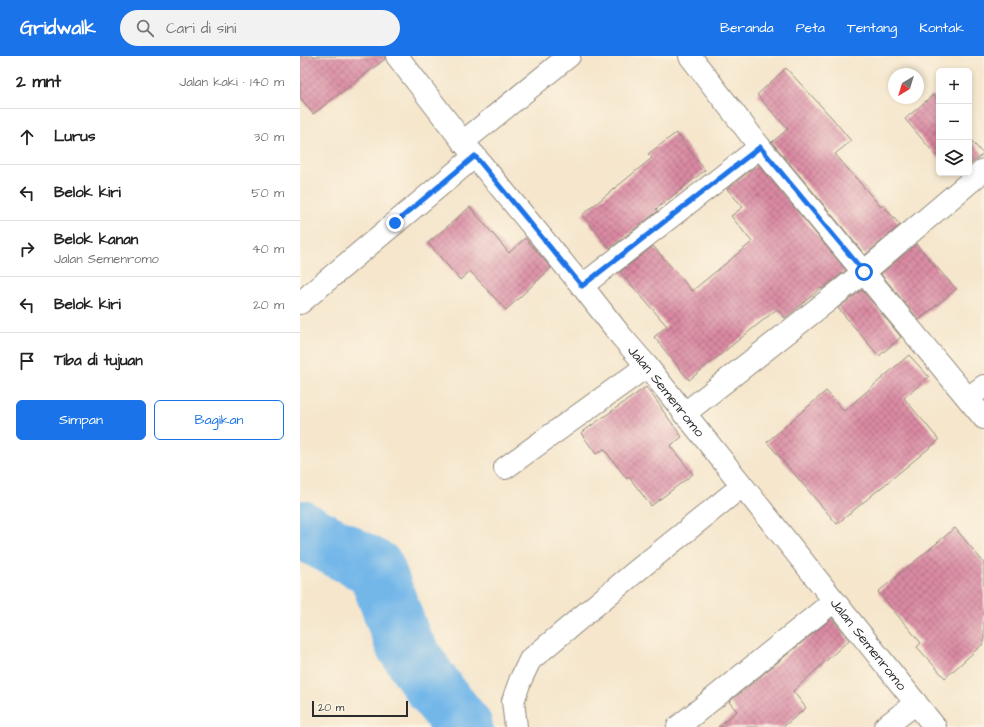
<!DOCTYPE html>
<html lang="id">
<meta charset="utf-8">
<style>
:root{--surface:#fff;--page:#f2f2f2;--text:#222;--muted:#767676;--line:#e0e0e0;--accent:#1a73e8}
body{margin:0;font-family:"Architects Daughter",sans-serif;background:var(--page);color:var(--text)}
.controls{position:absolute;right:12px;top:12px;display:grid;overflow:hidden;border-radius:6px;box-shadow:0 2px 6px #0003}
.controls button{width:36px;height:36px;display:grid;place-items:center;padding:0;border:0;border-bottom:1px solid var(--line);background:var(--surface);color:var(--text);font:20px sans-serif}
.compass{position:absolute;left:588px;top:12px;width:36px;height:36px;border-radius:50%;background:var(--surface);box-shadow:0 2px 6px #0003;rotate:218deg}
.scale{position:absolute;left:12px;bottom:10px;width:96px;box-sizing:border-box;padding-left:4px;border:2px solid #2b2b2b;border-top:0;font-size:11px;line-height:14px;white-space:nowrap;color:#2b2b2b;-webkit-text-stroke:3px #fcf5e5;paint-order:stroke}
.stop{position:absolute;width:12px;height:12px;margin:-9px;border:3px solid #1a73e8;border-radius:50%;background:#fff}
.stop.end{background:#1a73e8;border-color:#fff;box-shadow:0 1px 4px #0008}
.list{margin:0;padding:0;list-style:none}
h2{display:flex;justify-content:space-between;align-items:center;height:52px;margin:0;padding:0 16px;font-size:17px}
h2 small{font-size:13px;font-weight:400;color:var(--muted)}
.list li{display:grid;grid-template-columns:26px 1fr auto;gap:12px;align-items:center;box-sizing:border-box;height:56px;padding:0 16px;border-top:1px solid var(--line)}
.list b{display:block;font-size:15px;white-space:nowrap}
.list p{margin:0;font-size:13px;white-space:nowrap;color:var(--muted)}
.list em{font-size:13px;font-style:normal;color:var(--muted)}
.actions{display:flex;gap:8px;padding:12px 16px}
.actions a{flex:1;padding:9px 0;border:1px solid var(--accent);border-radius:6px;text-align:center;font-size:14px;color:var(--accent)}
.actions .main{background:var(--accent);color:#fff}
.icon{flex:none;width:22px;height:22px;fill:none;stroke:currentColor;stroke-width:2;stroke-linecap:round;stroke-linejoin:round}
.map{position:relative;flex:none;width:684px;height:671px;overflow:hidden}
header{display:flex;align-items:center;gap:24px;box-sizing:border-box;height:56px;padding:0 20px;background:var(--accent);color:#fff}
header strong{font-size:19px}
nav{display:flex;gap:22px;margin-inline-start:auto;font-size:14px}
.search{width:280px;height:36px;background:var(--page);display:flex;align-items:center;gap:10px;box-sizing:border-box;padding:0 14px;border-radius:22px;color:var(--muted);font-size:15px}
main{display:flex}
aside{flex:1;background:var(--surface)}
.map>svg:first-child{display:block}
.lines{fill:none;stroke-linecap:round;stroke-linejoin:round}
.river{stroke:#73b7e9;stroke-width:58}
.building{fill:url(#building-cross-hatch)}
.minor-casing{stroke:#90887c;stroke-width:24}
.minor{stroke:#fff;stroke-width:22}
.route{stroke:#1a73e8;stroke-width:5}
.labels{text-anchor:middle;stroke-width:3.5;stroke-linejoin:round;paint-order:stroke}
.street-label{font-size:14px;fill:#2b2b2b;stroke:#fcf5e5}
</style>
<header>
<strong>Gridwalk</strong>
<div class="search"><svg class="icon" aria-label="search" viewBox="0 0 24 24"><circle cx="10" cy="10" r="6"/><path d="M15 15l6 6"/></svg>Cari di sini</div>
<nav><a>Beranda</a><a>Peta</a><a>Tentang</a><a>Kontak</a></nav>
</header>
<main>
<aside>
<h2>2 mnt<small>Jalan kaki · 140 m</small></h2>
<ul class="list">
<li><svg class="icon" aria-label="ahead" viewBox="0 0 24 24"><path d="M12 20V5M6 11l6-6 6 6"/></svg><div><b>Lurus</b></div><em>30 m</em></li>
<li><svg class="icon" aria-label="left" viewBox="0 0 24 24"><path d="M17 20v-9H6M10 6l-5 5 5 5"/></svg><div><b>Belok kiri</b></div><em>50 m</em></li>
<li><svg class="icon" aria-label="right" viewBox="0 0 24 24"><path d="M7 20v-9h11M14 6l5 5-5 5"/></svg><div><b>Belok kanan</b><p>Jalan Semenromo</p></div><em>40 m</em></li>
<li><svg class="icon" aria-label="left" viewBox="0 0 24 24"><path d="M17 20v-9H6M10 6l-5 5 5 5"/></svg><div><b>Belok kiri</b></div><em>20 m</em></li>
<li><svg class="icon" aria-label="arrive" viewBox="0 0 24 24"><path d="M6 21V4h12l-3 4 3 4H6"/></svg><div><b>Tiba di tujuan</b></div></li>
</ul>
<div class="actions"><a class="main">Simpan</a><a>Bagikan</a></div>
</aside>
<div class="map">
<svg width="684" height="671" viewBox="0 0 684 671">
<defs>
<pattern id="building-cross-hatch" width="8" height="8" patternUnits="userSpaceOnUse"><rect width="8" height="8" fill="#da8aa3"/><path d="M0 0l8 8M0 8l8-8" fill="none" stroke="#b17185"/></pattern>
</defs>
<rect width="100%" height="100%" fill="#fcf5e5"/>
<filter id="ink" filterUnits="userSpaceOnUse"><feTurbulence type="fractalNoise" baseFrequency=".025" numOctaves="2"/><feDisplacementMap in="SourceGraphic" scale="8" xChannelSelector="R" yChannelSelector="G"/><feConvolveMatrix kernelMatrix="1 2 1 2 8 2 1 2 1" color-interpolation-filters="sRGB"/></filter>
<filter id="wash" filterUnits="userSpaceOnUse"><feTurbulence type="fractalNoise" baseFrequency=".012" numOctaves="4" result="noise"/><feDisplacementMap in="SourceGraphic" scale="16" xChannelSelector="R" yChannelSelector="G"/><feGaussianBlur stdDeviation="0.9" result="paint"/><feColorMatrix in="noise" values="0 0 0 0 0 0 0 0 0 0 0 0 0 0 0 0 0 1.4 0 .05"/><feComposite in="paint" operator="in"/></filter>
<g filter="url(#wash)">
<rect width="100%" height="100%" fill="#f5e6cc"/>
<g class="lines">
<polyline class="river" points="0,473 76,513 104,588 132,630 164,671"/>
</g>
<g id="blocks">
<g class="building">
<polygon points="0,0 85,0 85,3 13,58 0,41"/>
<polygon points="486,12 533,63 551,85 535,98 581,151 583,149 600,169 565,199 472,86 488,73 457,39"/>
<polygon points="633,39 639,46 639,103 605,63"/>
<polygon points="376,77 405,114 356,153 358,155 310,192 282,159 352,102 348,98"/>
<polygon points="669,82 683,98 669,109"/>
<polygon points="458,108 546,214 522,233 521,232 485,262 477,253 389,324 354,281 367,270 320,216 353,190 392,235 452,186 431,160 443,151 427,133"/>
<polygon points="170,151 209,197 225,182 251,212 206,254 170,215 160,224 128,187"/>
<polygon points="616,188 656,233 619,264 581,218"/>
<polygon points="562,234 601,281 579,300 538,252"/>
<polygon points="609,299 629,321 604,342 639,384 537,468 467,386 526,335 544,355"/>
<polygon points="346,331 362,352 361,352 382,381 370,390 393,418 351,450 329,421 327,423 304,393 296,398 281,377"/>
<polygon points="655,472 684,507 684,587 645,622 617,591 621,587 578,536"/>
<polygon points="532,562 549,584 493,635 506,652 483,671 418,671 437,655 429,646"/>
</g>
</g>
</g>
<g filter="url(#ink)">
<use href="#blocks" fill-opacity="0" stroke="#90887c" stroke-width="1"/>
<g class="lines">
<g class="minor-casing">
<g id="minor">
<path id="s1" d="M97,0L163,86L282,230L321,280L347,310L635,671"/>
<polyline points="390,0 460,91 684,362"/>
<polyline points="163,86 269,0"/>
<polyline points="282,230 460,91"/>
<polyline points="0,247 175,100"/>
<polyline points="668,342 684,330"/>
<polyline points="384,358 564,216 684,114"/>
<polyline points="205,412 347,310"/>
<polyline points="216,671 213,645 220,625 230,604 334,517 442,430"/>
<polyline points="378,671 534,545"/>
<polyline points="585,671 616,647"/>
</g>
</g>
<use href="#minor" class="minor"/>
</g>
</g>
<g class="lines" filter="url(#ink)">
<polyline class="route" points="95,167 175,100 282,230 460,91 564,216"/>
</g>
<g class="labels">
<g class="street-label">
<text dy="5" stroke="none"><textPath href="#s1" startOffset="430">Jalan Semenromo</textPath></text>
<text dy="5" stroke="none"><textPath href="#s1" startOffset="754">Jalan Semenromo</textPath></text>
</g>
</g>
</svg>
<div class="controls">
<button>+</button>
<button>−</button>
<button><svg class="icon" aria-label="layers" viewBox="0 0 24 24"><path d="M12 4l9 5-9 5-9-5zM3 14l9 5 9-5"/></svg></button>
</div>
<svg class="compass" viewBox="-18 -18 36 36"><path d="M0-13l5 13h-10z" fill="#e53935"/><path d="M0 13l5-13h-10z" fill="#767676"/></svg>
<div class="scale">20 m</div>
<div class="stop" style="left:564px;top:216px"></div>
<div class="stop end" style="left:95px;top:167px"></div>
</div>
</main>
